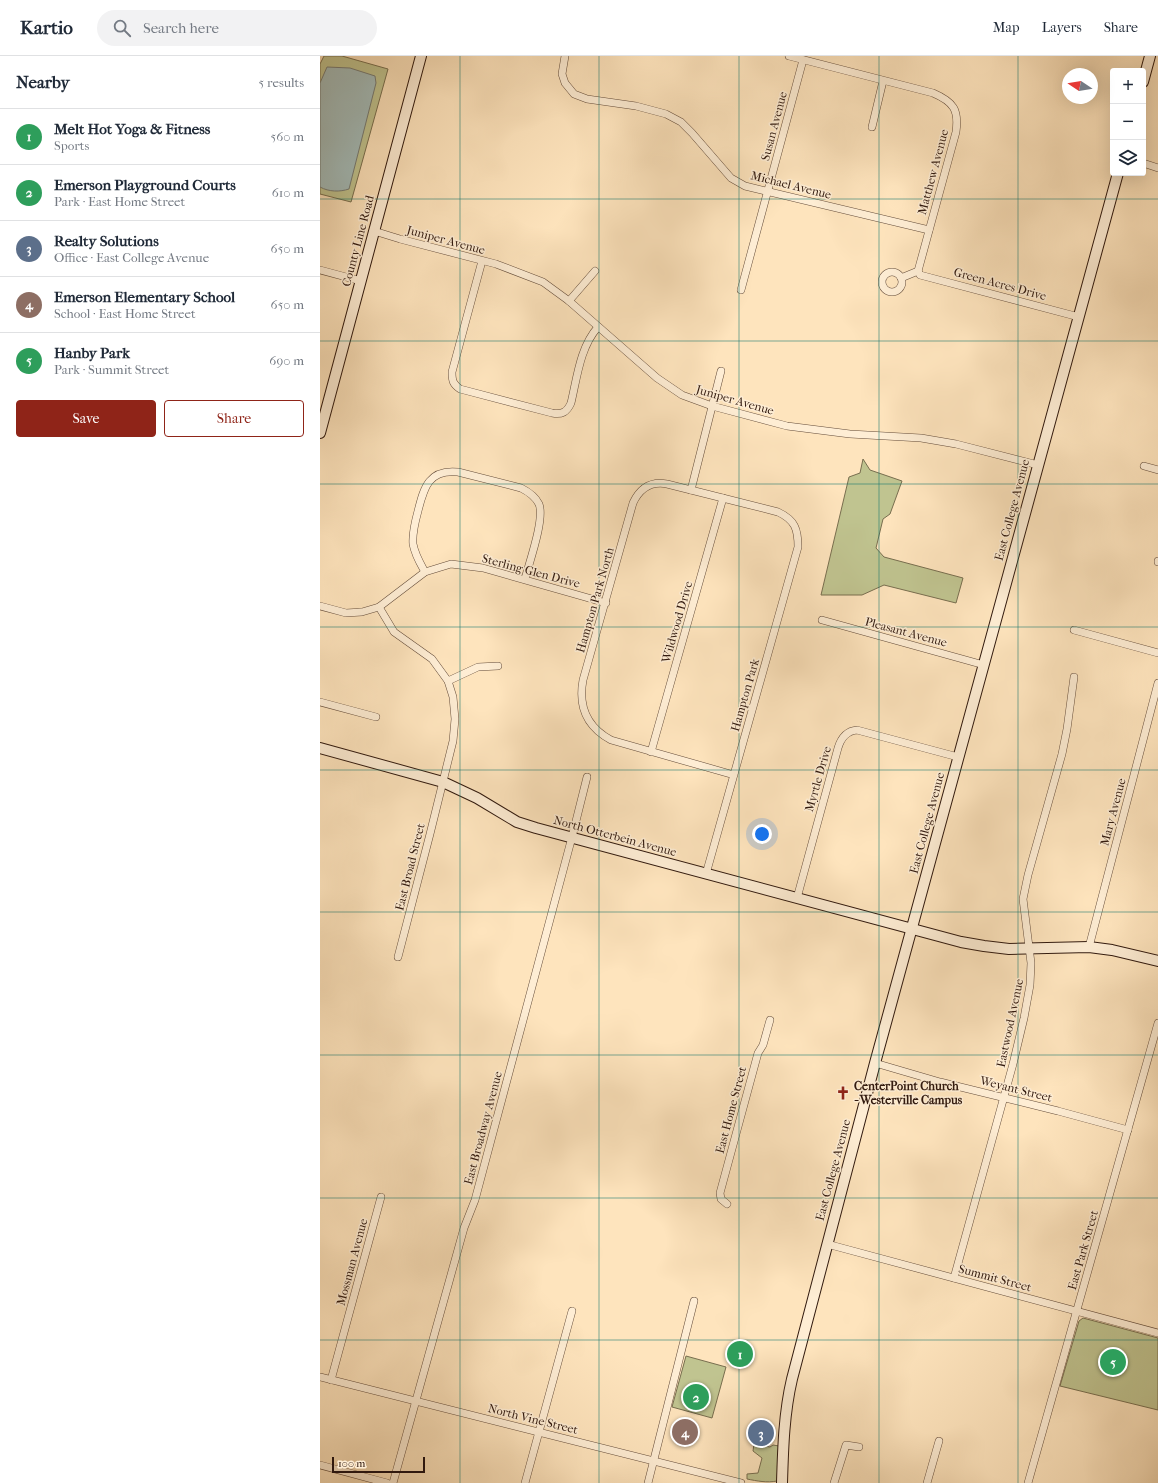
<!DOCTYPE html>
<meta charset="utf-8">
<style>
:root{--surface:#fff;--page:#f2f2f3;--text:#1f2937;--muted:#747a83;--line:#e0e1e3;--accent:#8f2418}
body{margin:0;font-family:"IM FELL French Canon",serif;background:var(--page);color:var(--text)}
.controls{position:absolute;right:12px;top:12px;display:grid;overflow:hidden;border-radius:4px;box-shadow:0 4px 16px #0002}
.controls button{width:36px;height:36px;display:grid;place-items:center;padding:0;border:0;border-bottom:1px solid var(--line);background:var(--surface);color:var(--text);font:20px sans-serif}
.compass{position:absolute;left:742px;top:12px;width:36px;height:36px;border-radius:50%;background:var(--surface);box-shadow:0 4px 16px #0002;rotate:282deg}
.scale{position:absolute;left:12px;bottom:10px;width:93px;box-sizing:border-box;padding-left:4px;border:2px solid #31190e;border-top:0;font-size:11px;line-height:14px;white-space:nowrap;color:#31190e;-webkit-text-stroke:3px #feedd4;paint-order:stroke}
.you{position:absolute;left:442px;top:778px;width:14px;height:14px;margin:-10px;border:3px solid #fff;border-radius:50%;background:#1a73e8;box-shadow:0 0 0 6px #1a73e833}
.badge{display:grid;place-items:center;width:26px;height:26px;border-radius:50%;background:var(--accent);color:#fff;font-size:13px;font-weight:700}
.pin{position:absolute;translate:-50% -50%;border:2px solid #fff;box-shadow:0 1px 4px #0006}
.list{margin:0;padding:0;list-style:none}
h2{display:flex;justify-content:space-between;align-items:center;height:52px;margin:0;padding:0 16px;font-size:17px}
h2 small{font-size:13px;font-weight:400;color:var(--muted)}
.list li{display:grid;grid-template-columns:26px 1fr auto;gap:12px;align-items:center;box-sizing:border-box;height:56px;padding:0 16px;border-top:1px solid var(--line)}
.list b{display:block;font-size:15px;white-space:nowrap}
.list p{margin:0;font-size:13px;white-space:nowrap;color:var(--muted)}
.list em{font-size:13px;font-style:normal;color:var(--muted)}
.actions{display:flex;gap:8px;padding:12px 16px}
.actions a{flex:1;padding:9px 0;border:1px solid var(--accent);border-radius:4px;text-align:center;font-size:14px;color:var(--accent)}
.actions .main{background:var(--accent);color:#fff}
.icon{flex:none;width:22px;height:22px;fill:none;stroke:currentColor;stroke-width:2;stroke-linecap:round;stroke-linejoin:round}
.map{position:relative;flex:none;width:838px;height:1427px;overflow:hidden}
header{display:flex;align-items:center;gap:24px;box-sizing:border-box;height:56px;padding:0 20px;background:var(--surface);border-bottom:1px solid var(--line)}
header strong{font-size:19px}
nav{display:flex;gap:22px;margin-inline-start:auto;font-size:14px}
.search{width:280px;height:36px;background:var(--page);display:flex;align-items:center;gap:10px;box-sizing:border-box;padding:0 14px;border-radius:22px;color:var(--muted);font-size:15px}
main{display:flex}
aside{flex:1;background:var(--surface)}
.map>svg:first-child{display:block}
.green{fill:#c0c490;stroke:#786e4f}
.water{fill:#a3bcba;stroke:#757b75}
.lines{fill:none;stroke-linecap:round;stroke-linejoin:round}
.street-casing{stroke:#644c3a;stroke-width:8}
.secondary-casing{stroke:#31190e;stroke-width:12}
.street{stroke:#feedd4;stroke-width:7}
.secondary{stroke:#feedd4;stroke-width:10}
.grid{fill:none;stroke:#0f766e;stroke-width:1;stroke-opacity:0.55}
.labels{text-anchor:middle;stroke-width:3;stroke-linejoin:round;paint-order:stroke}
.street-label{font-size:12px;fill:#31190e;stroke:#feedd4}
.poi-label{font-size:12px;font-weight:bold;fill:#31190e;stroke:#feedd4;text-anchor:start}
</style>
<header>
<strong>Kartio</strong>
<div class="search"><svg class="icon" aria-label="search" viewBox="0 0 24 24"><circle cx="10" cy="10" r="6"/><path d="M15 15l6 6"/></svg>Search here</div>
<nav><a>Map</a><a>Layers</a><a>Share</a></nav>
</header>
<main>
<aside>
<h2>Nearby<small>5 results</small></h2>
<ul class="list">
<li><span class="badge" style="background:#2e9e5b">1</span><div><b>Melt Hot Yoga &amp; Fitness</b><p>Sports</p></div><em>560 m</em></li>
<li><span class="badge" style="background:#2e9e5b">2</span><div><b>Emerson Playground Courts</b><p>Park · East Home Street</p></div><em>610 m</em></li>
<li><span class="badge" style="background:#5c6f8a">3</span><div><b>Realty Solutions</b><p>Office · East College Avenue</p></div><em>650 m</em></li>
<li><span class="badge" style="background:#8d6e63">4</span><div><b>Emerson Elementary School</b><p>School · East Home Street</p></div><em>650 m</em></li>
<li><span class="badge" style="background:#2e9e5b">5</span><div><b>Hanby Park</b><p>Park · Summit Street</p></div><em>690 m</em></li>
</ul>
<div class="actions"><a class="main">Save</a><a>Share</a></div>
</aside>
<div class="map">
<svg width="838" height="1427" viewBox="0 0 838 1427">
<rect width="100%" height="100%" fill="#fee4bd"/>
<filter id="stains"><feTurbulence type="fractalNoise" baseFrequency=".005" numOctaves="4"/><feColorMatrix values="0 0 0 0 .2 0 0 0 0 .09 0 0 0 0 .02 0 0 0 .5 -.17"/></filter>
<radialGradient id="worn" r=".72"><stop offset=".6" stop-color="#630" stop-opacity="0"/><stop offset="1" stop-color="#630" stop-opacity=".3"/></radialGradient>
<g class="green">
<polygon points="4,0 22,0 68,13 31,146 0,138 0,8"/>
<polygon points="543,403 550,414 582,425 570,458 563,463 556,492 564,501 643,522 636,547 564,529 542,539 501,539 529,421 540,417"/>
<polygon points="763,1262 838,1282 838,1354 740,1330 759,1265"/>
<polygon points="366,1300 406,1311 392,1362 352,1351"/>
<path d="M434,1388L450,1391L453,1389L459,1390L457,1425C447,1427 437,1425 427,1423V1418L438,1417L442,1402L433,1395Z"/>
</g>
<path class="water" d="M7,11L30,12L55,20L56,27L29,133C20,136 9,136 0,131V27Z"/>
<g class="lines">
<g class="street-casing">
<g id="street">
<polyline points="245,0 242,18 245,27 254,38 267,43 316,50 346,58 361,66 372,77 411,122 425,130 609,174"/>
<path d="M469,0L613,37C634,46 639,54 636,76L598,215"/>
<polyline points="552,71 563,25"/>
<polyline points="823,107 838,112"/>
<polyline points="54,175 80,183 176,208 223,226 249,245 337,322 362,339 392,350 467,370 530,378 601,382 636,388 718,409"/>
<path d="M162,205L132,316C132,325 133,328 140,333L232,357C242,359 247,356 251,347C257,322 260,291 278,271"/>
<polyline points="0,214 41,225"/>
<polyline points="598,215 600,219 759,261"/>
<circle cx="572" cy="226" r="10"/>
<polyline points="581,222 598,215"/>
<polyline points="421,234 483,4"/>
<polyline points="249,245 275,215"/>
<polyline points="824,410 838,414"/>
<polyline points="371,434 401,315"/>
<polyline points="838,505 838,506"/>
<path d="M105,516C100,507 95,499 93,488C92,477 95,466 98,455C104,431 109,413 138,416L201,432C209,436 215,440 219,448C225,463 209,507 205,523"/>
<polyline points="0,550 26,557 42,556 59,551 105,516 131,508 163,512 286,547"/>
<polyline points="59,551 74,576 112,603 128,625 133,641 135,663 133,685 110,778 78,901"/>
<polyline points="502,564 664,609"/>
<polyline points="754,574 838,597"/>
<polyline points="128,625 158,611 178,610"/>
<polyline points="0,646 56,661"/>
<polyline points="331,696 403,442"/>
<path d="M386,818L478,491C478,473 475,464 458,456L347,428C331,425 320,432 313,447L263,624C258,651 267,671 291,684L414,719"/>
<path d="M477,842L518,692C521,682 526,675 537,674L638,701"/>
<polyline points="769,891 838,627"/>
<polyline points="555,1007 620,1026 738,1055 808,1074"/>
<polyline points="407,1148 401,1143 400,1137 438,997 443,989 450,964"/>
<polyline points="507,1188 838,1277"/>
<polyline points="634,1222 693,1008 704,962 710,929 711,907 703,843 708,819 742,698 747,673 754,621"/>
<polyline points="0,1321 421,1427"/>
<polyline points="11,1324 61,1141"/>
<polyline points="0,1409 67,1427"/>
<polyline points="73,1427 144,1172 155,1144 252,781 267,721"/>
<polyline points="205,1427 252,1255"/>
<polyline points="328,1427 374,1245"/>
<polyline points="514,1427 526,1389 539,1391"/>
<polyline points="607,1427 619,1385"/>
<polyline points="708,1427 838,967"/>
</g>
</g>
<g class="secondary-casing">
<g id="secondary">
<polyline points="823,26 830,0"/>
<polyline points="0,377 101,0"/>
<polyline points="0,692 123,726 157,742 197,766 216,772 641,886 664,890 689,893 769,891 792,894 838,905"/>
<path d="M462,1427C463,1392 464,1357 472,1323L555,1007L798,117"/>
</g>
</g>
<use href="#street" class="street"/>
<use href="#secondary" class="secondary"/>
</g>
<path class="grid" d="M140,0V1427M279,0V1427M419,0V1427M559,0V1427M698,0V1427M0,143H838M0,285H838M0,428H838M0,571H838M0,714H838M0,856H838M0,999H838M0,1142H838M0,1284H838"/>
<defs>
<g id="church-bare" transform="scale(1.08)"><path d="M-1.2-6h2.4v3.5h3.3v2.4h-3.3V6h-2.4V-.1h-3.3v-2.4h3.3Z" fill="#8f2418" stroke="#feedd4" stroke-width="2.5" paint-order="stroke"/></g>
</defs>
<g fill-rule="evenodd">
<use href="#church-bare" x="523" y="1037"/>
</g>
<g class="labels">
<g class="street-label">
<text transform="translate(454 70) rotate(-75)" y="4">Susan Avenue</text>
<text transform="translate(613 116) rotate(-75)" y="4">Matthew Avenue</text>
<text transform="translate(471 129) rotate(14)" y="4">Michael Avenue</text>
<text transform="translate(126 184) rotate(15)" y="4">Juniper Avenue</text>
<text transform="translate(38 185) rotate(-75)" y="4">County Line Road</text>
<text transform="translate(680 228) rotate(15)" y="4">Green Acres Drive</text>
<text transform="translate(415 344) rotate(16)" y="4">Juniper Avenue</text>
<text transform="translate(692 454) rotate(-75)" y="4">East College Avenue</text>
<text transform="translate(211 515) rotate(15)" y="4">Sterling Glen Drive</text>
<text transform="translate(275 544) rotate(-74)" y="4">Hampton Park North</text>
<text transform="translate(357 566) rotate(-74)" y="4">Wildwood Drive</text>
<text transform="translate(586 576) rotate(15)" y="4">Pleasant Avenue</text>
<text transform="translate(425 639) rotate(-74)" y="4">Hampton Park</text>
<text transform="translate(498 723) rotate(-74)" y="4">Myrtle Drive</text>
<text transform="translate(793 756) rotate(-75)" y="4">Mary Avenue</text>
<text transform="translate(607 767) rotate(-75)" y="4">East College Avenue</text>
<text transform="translate(295 780) rotate(15)" y="4">North Otterbein Avenue</text>
<text transform="translate(90 811) rotate(-76)" y="4">East Broad Street</text>
<text transform="translate(690 967) rotate(-78)" y="4">Eastwood Avenue</text>
<text transform="translate(696 1033) rotate(14)" y="4">Weyant Street</text>
<text transform="translate(411 1054) rotate(-75)" y="4">East Home Street</text>
<text transform="translate(163 1072) rotate(-75)" y="4">East Broadway Avenue</text>
<text transform="translate(513 1114) rotate(-75)" y="4">East College Avenue</text>
<text transform="translate(763 1194) rotate(-74)" y="4">East Park Street</text>
<text transform="translate(32 1206) rotate(-75)" y="4">Mossman Avenue</text>
<text transform="translate(675 1222) rotate(15)" y="4">Summit Street</text>
<text transform="translate(213 1363) rotate(14)" y="4">North Vine Street</text>
</g>
<g class="poi-label">
<text x="534" y="1034">CenterPoint Church<tspan x="534" dy="14">- Westerville Campus</tspan></text>
</g>
</g>
<rect width="100%" height="100%" filter="url(#stains)"/>
<rect width="100%" height="100%" fill="url(#worn)"/>
</svg>
<div class="controls">
<button>+</button>
<button>−</button>
<button><svg class="icon" aria-label="layers" viewBox="0 0 24 24"><path d="M12 4l9 5-9 5-9-5zM3 14l9 5 9-5"/></svg></button>
</div>
<svg class="compass" viewBox="-18 -18 36 36"><path d="M0-13l5 13h-10z" fill="#e53935"/><path d="M0 13l5-13h-10z" fill="#747a83"/></svg>
<div class="scale">100 m</div>
<div class="you"></div>
<div class="pin badge" style="left:420px;top:1298px;background:#2e9e5b">1</div>
<div class="pin badge" style="left:376px;top:1341px;background:#2e9e5b">2</div>
<div class="pin badge" style="left:441px;top:1377px;background:#5c6f8a">3</div>
<div class="pin badge" style="left:365px;top:1376px;background:#8d6e63">4</div>
<div class="pin badge" style="left:793px;top:1306px;background:#2e9e5b">5</div>
</div>
</main>
